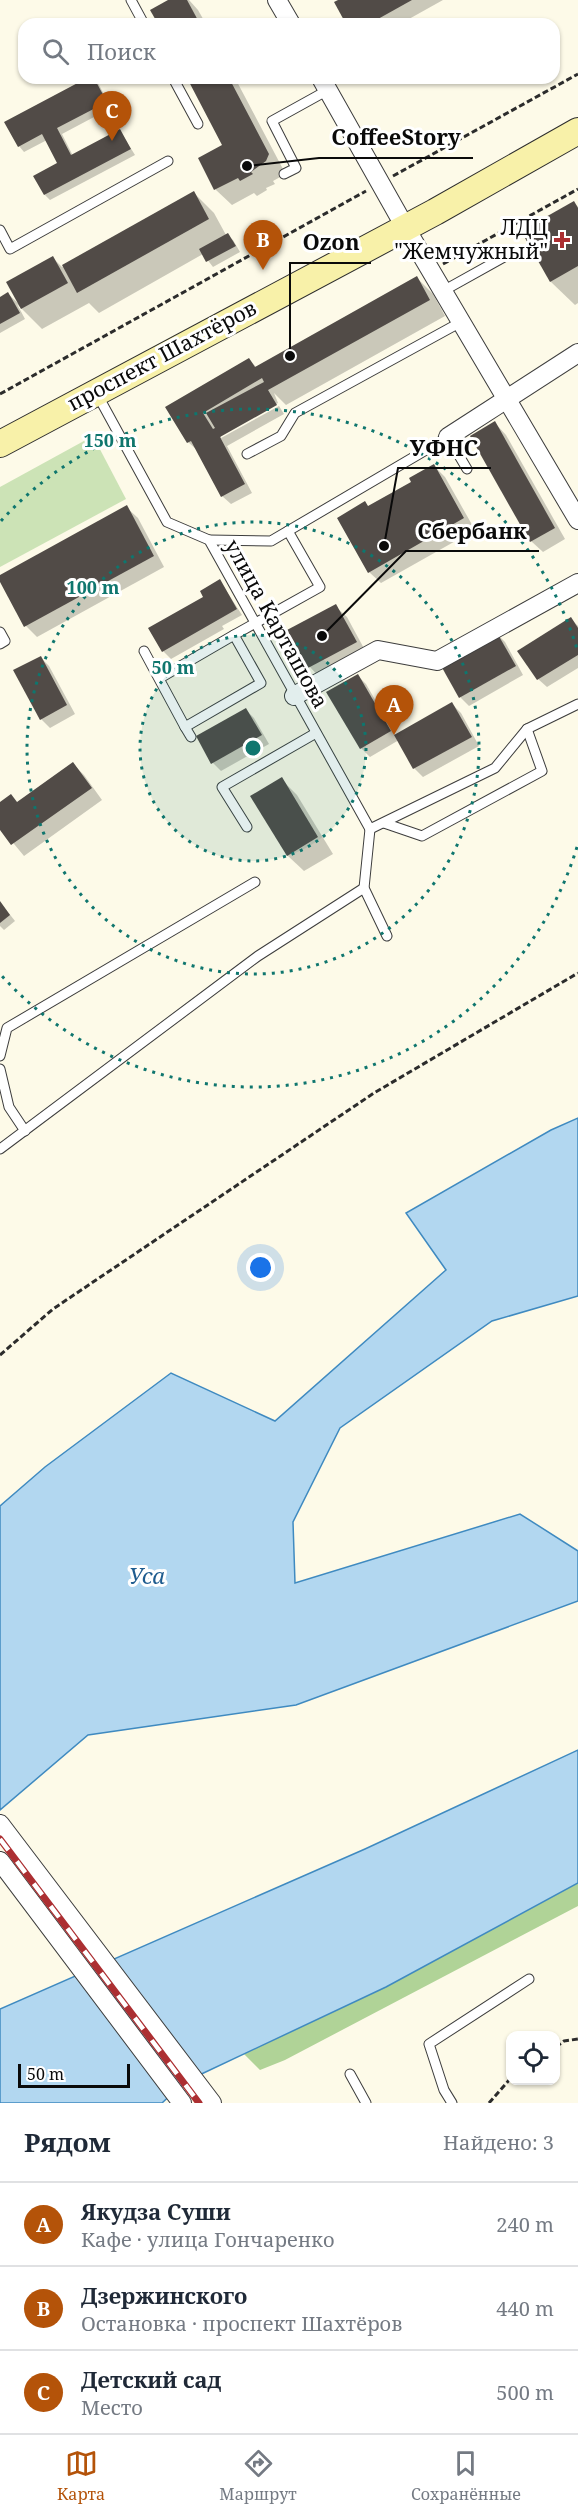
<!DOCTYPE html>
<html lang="ru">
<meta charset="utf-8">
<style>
:root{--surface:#fff;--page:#f6f6f7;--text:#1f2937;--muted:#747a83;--line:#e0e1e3;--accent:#b45309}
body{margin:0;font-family:"Noto Serif",serif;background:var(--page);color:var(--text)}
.controls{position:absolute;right:18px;bottom:18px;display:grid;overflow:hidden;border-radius:12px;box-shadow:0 2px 4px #0004}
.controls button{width:54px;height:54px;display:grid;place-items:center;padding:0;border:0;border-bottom:2px solid var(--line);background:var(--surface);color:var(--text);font:30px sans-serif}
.scale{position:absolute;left:18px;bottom:15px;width:112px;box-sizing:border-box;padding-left:6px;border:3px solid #0a0a0a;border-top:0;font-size:16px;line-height:21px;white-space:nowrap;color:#0a0a0a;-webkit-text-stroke:4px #fff;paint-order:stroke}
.you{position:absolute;left:261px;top:1268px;width:21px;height:21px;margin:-15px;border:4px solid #fff;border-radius:50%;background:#1a73e8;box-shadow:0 0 0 9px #1a73e833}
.badge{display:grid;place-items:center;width:39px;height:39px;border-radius:50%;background:var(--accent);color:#fff;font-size:20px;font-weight:700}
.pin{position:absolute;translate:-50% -50px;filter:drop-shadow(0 2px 3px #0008)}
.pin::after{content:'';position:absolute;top:32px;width:21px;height:18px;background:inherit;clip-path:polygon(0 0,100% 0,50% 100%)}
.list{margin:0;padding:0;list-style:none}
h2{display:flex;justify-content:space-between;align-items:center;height:78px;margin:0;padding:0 24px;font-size:26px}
h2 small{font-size:20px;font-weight:400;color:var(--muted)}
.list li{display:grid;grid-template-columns:39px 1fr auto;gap:18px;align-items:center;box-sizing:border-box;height:84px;padding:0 24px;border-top:2px solid var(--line)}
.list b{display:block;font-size:22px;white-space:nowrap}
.list p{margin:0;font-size:20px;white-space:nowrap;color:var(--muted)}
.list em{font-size:20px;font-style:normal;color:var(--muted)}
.icon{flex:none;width:33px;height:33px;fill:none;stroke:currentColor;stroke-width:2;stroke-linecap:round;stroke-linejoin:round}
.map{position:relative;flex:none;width:578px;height:2103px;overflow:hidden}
.search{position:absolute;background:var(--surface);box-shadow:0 2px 4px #0004;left:18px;right:18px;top:18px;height:66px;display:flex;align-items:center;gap:15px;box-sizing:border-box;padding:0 21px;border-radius:18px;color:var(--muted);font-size:22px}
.sheet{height:330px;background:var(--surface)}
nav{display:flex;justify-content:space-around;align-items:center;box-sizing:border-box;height:84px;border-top:2px solid var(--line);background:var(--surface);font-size:16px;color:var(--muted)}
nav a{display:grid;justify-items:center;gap:3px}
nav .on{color:var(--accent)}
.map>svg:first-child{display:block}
.green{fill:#cce3b6}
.forest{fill:#b0d397}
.water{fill:#b2d7f0;stroke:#3f8ac0;stroke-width:1.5}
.shadow{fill:#0003}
.building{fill:#514b47;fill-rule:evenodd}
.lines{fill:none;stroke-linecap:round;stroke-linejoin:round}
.service-casing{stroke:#3d3d3d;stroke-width:11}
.minor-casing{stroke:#3d3d3d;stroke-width:20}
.secondary-casing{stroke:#2c2c2c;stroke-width:28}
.path{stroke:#2c2c2c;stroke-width:3;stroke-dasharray:6 3;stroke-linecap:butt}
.service{stroke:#fff;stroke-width:9}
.minor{stroke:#fff;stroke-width:18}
.secondary{stroke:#f8f1a9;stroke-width:26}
.rail-casing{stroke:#ac2f32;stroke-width:7}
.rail{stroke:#fff;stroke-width:4.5;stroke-dasharray:14;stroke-linecap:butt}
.ring{fill:none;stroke:#0f766e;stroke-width:3;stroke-dasharray:3 6}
.poi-dot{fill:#ac2f32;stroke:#fff;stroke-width:2}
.labels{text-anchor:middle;stroke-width:6;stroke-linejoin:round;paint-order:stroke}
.poi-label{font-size:21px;fill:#0a0a0a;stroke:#fff;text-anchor:end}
.street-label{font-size:21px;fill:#0a0a0a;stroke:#fff}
.water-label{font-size:22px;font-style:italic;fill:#1f5c8f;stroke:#fff}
.centre{fill:#0f766e;stroke:#fff;stroke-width:3}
.ring-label{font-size:18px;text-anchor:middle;font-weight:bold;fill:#0f766e;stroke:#fff;stroke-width:6;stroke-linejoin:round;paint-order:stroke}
.leader{fill:none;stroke:#0a0a0a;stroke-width:2}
.callout-dot{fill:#0a0a0a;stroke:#fff;stroke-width:2}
.callout-label{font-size:22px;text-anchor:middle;font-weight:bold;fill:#0a0a0a;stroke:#fff;stroke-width:6;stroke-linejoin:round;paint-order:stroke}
</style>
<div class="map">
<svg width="578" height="2103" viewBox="0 0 578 2103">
<rect width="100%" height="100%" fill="#fdfae8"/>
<polygon class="green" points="93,436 126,499 0,567 0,487"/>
<polygon class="forest" points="578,1883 578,1906 285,2060 260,2070 244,2054 386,1987"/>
<g class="water">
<polygon points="578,1118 578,1296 492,1321 340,1428 293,1522 295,1583 520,1514 578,1551 578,1601 296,1705 88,1735 0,1810 0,1506 45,1467 171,1373 275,1421 446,1270 406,1213 551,1130"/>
<polygon points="578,1750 578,1883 386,1987 193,2078 179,2087 162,2103 0,2103 0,2009 365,1849"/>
</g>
<g class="shadow">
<polygon points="171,0 189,0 198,10 206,24 160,24"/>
<polygon points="341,0 443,0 400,24 348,24"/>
<polygon points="91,78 98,83 111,108 62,134 73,156 120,131 135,155 50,200 45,195 59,164 47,140 24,152 19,146"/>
<polygon points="188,78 235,78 284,171 282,176 273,181 275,184 266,188 267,190 257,196 254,193 232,205 216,190 200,159 224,146"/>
<polygon points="194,193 214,213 226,235 233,240 240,252 213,267 203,254 99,313 89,303 42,329 17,304 25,319 0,333 0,298 8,294 19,304 53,258 62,267"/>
<polygon points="574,202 578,207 578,303 575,305 551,282 523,231"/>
<polygon points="417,278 433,294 445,316 286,405 274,393 278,403 221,435 221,438 279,406 284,414 227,446 252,493 231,504 222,496 197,450 188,442 167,407 249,359 257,368"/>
<polygon points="495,423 506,435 565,539 543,552 531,541"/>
<polygon points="434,466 445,477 475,530 381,583 369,572 369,507 413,483"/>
<polygon points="126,507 138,518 164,567 37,637 26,626 0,576"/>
<polygon points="220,581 242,615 222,626 224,629 171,659 163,651"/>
<polygon points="335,606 347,617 367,654 321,679 310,667 289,630"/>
<polygon points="571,619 578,626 578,668 547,687 538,679"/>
<polygon points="496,633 505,642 523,675 469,706 461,698 442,664"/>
<polygon points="40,657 49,666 75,714 50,728 41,719"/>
<polygon points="357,675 366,684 396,736 452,704 461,713 479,746 423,777 414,768 399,740 370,757 361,748"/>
<polygon points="246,710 254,718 269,744 221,771 213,763"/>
<polygon points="73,764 84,775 102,800 24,856 0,827 0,804 18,803"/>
<polygon points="281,779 297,795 333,854 304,871 288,856 252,797"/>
<polygon points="0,902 15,921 4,930 0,926"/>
</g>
<g class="building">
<polygon points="168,0 187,0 200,24 158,24 150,10"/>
<polygon points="338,0 412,0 369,24 346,24 334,2"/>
<polygon points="87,78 94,78 107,102 57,128 71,155 120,129 131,149 44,195 33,176 57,163 42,134 18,147 4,122"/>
<polygon points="187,78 229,78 269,154 266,161 251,172 253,174 240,181 238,178 214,190 198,158 222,145"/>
<polygon points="194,191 209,219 77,293 62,265"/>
<polygon points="574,201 578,208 578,266 550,282 521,231"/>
<polygon points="228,233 236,246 206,262 199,249"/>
<polygon points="53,256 68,283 21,309 6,282"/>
<path d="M417,276L430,300L268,390L277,405L220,437L245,484L221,497L191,441L187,443L165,407L249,358L255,367ZM262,378L264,382L206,413L215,428L213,429L203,413Z"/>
<polygon points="8,292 20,313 0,324 0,297"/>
<polygon points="495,421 555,528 530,542 470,436"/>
<polygon points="434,464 464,518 368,573 337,518 365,501 368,506 411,482 409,478"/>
<polygon points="127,505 154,556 24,627 0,582 0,575"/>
<polygon points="220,579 237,609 162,652 148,628 203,597 200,591"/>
<polygon points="336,604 357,642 308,668 287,630"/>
<polygon points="571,617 578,628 578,655 537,680 517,651"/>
<polygon points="496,631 516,666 459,698 440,664"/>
<polygon points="41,656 67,705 40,720 13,670"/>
<polygon points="358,674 391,731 360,749 326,692"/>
<polygon points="452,702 472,737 413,769 394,735"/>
<polygon points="246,708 262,735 211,764 196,736"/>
<polygon points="73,762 92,788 11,845 0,830 0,802 11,794 17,802"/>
<polygon points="282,777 318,837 287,856 250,796"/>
<polygon points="0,901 10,915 0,923"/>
</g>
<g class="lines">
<g class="service-casing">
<g id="service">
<polyline points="131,0 144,24"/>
<polyline points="173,78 198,124"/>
<polyline points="284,174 296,168 272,121 328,90"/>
<polyline points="0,230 10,249 168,161"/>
<polyline points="443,291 513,252"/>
<polyline points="97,394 167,522 209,540 370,829 495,768 527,729 578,704"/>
<polyline points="247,454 281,436 295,413 461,322"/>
<polyline points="209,540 271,541 448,437 467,469"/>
<polyline points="0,632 5,641 0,644"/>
<polyline points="144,651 185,727"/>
<polyline points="160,678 234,635"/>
<polyline points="191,737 185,727 261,683 234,635 320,587 288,531"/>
<polyline points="384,823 422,836 542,771 527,729"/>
<polyline points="247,827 222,787 316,733"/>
<polyline points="370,829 364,888 387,936"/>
<polyline points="0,1056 7,1028 255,882"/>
<polyline points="0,1069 9,1107 25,1131"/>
<polyline points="0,1149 258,956 364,888"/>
<polyline points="350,2074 366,2103"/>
<polyline points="452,2103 444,2090 429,2044 529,1979"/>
</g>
</g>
<g class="minor-casing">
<g id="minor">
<polyline points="277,0 291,24"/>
<polyline points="321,78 405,227 578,520"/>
<polyline points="448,437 578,353"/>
<polyline points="294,696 378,650 437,661 578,583"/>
<polyline points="0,1824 212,2103"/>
<polyline points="0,1861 182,2103"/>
</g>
</g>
<g class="secondary-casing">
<polyline id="secondary" points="0,444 435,212 578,131"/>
</g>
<g class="path">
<polyline points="393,176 578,74"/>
<polyline points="443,264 578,189"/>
<polyline points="0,394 366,191"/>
<polyline points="0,1355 53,1309 374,1093 578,973"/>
<polyline points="556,2047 564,2041 578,2039"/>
<polyline points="489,2103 510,2079"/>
</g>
<use href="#service" class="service"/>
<use href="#minor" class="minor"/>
<use href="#secondary" class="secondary"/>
<g class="rail-casing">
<polyline id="rail" points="0,1839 199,2103"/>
</g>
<use href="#rail" class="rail"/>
</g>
<circle cx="253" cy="748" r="113" fill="#0f766e" fill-opacity=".12"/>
<g class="ring">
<circle cx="253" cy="748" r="113"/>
<circle cx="253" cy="748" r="226"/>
<path d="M577 847A339 339 0 0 1 1 975M1 521A339 339 0 0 1 577 649"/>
</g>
<path class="poi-dot" d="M559 231h6v6h6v6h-6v6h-6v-6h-6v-6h6z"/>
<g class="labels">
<g class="poi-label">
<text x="548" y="235">ЛДЦ<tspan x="548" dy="24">"Жемчужный"</tspan></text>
</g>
<g class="street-label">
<text transform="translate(162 356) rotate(-28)" y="7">проспект Шахтёров</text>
<text transform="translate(276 624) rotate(61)" y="7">улица Карташова</text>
</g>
<g class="water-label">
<text x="147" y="1584">Уса</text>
</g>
</g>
<circle cx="253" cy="748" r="9" class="centre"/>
<g class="ring-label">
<text x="110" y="447">150 m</text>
<text x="93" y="594">100 m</text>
<text x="173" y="674">50 m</text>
</g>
<path class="leader" d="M247 166L319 158H473M290 356L290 263H371M384 546L398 468H491M322 636L406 551H539"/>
<g class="callout-dot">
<circle cx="247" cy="166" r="6"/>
<circle cx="290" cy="356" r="6"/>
<circle cx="384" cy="546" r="6"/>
<circle cx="322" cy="636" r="6"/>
</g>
<g class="callout-label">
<text x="396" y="145">CoffeeStory</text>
<text x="331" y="250">Ozon</text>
<text x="444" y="456">УФНС</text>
<text x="472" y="539">Сбербанк</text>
</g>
</svg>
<div class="controls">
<button><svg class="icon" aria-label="locate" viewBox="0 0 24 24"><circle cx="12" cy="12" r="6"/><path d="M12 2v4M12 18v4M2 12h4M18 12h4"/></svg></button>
</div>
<div class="scale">50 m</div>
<div class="you"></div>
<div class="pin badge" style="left:394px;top:735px">A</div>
<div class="pin badge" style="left:263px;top:270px">B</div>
<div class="pin badge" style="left:112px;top:141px">C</div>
<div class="search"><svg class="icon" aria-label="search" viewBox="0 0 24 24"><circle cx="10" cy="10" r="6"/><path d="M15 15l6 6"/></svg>Поиск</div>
</div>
<section class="sheet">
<h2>Рядом<small>Найдено: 3</small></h2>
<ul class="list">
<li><span class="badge">A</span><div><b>Якудза Суши</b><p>Кафе · улица Гончаренко</p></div><em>240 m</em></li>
<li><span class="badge">B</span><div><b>Дзержинского</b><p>Остановка · проспект Шахтёров</p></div><em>440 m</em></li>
<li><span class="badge">C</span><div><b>Детский сад</b><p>Место</p></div><em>500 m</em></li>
</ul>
</section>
<nav>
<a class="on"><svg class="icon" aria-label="map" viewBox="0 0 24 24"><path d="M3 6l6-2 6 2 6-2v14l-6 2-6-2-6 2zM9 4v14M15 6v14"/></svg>Карта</a>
<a><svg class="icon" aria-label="directions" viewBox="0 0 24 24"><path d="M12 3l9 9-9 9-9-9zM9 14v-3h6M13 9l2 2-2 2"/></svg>Маршрут</a>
<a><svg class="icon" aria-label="saved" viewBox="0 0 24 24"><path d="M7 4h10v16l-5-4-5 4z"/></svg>Сохранённые</a>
</nav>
